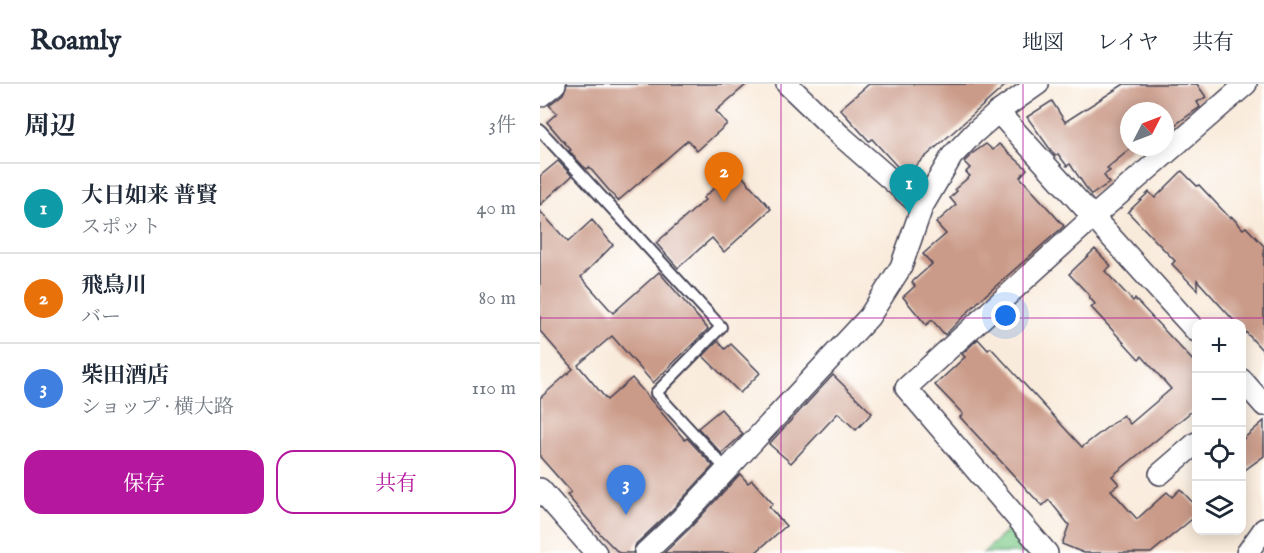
<!DOCTYPE html>
<html lang="ja">
<meta charset="utf-8">
<style>
:root{--surface:#fff;--page:#f6f6f7;--text:#1f2937;--muted:#747a83;--line:#e0e1e3;--accent:#b5179e}
body{margin:0;font-family:"IM FELL English","Noto Serif JP",serif;background:var(--page);color:var(--text)}
.controls{position:absolute;right:18px;bottom:18px;display:grid;overflow:hidden;border-radius:12px;box-shadow:0 3px 15px #0003}
.controls button{width:54px;height:54px;display:grid;place-items:center;padding:0;border:0;border-bottom:2px solid var(--line);background:var(--surface);color:var(--text);font:30px sans-serif}
.compass{position:absolute;left:580px;top:18px;width:54px;height:54px;border-radius:50%;background:var(--surface);box-shadow:0 3px 15px #0003;rotate:48deg}
.you{position:absolute;left:466px;top:232px;width:21px;height:21px;margin:-15px;border:4px solid #fff;border-radius:50%;background:#1a73e8;box-shadow:0 0 0 9px #1a73e833}
.badge{display:grid;place-items:center;width:39px;height:39px;border-radius:50%;background:var(--accent);color:#fff;font-size:20px;font-weight:700}
.pin{position:absolute;translate:-50% -50px;filter:drop-shadow(0 2px 3px #0008)}
.pin::after{content:'';position:absolute;top:32px;width:21px;height:18px;background:inherit;clip-path:polygon(0 0,100% 0,50% 100%)}
.list{margin:0;padding:0;list-style:none}
h2{display:flex;justify-content:space-between;align-items:center;height:78px;margin:0;padding:0 24px;font-size:26px}
h2 small{font-size:20px;font-weight:400;color:var(--muted)}
.list li{display:grid;grid-template-columns:39px 1fr auto;gap:18px;align-items:center;box-sizing:border-box;height:90px;padding:0 24px;border-top:2px solid var(--line)}
.list b{display:block;font-size:22px;white-space:nowrap}
.list p{margin:0;font-size:20px;white-space:nowrap;color:var(--muted)}
.list em{font-size:20px;font-style:normal;color:var(--muted)}
.actions{display:flex;gap:12px;padding:18px 24px}
.actions a{flex:1;padding:14px 0;border:2px solid var(--accent);border-radius:18px;text-align:center;font-size:21px;color:var(--accent)}
.actions .main{background:var(--accent);color:#fff}
.icon{flex:none;width:33px;height:33px;fill:none;stroke:currentColor;stroke-width:2;stroke-linecap:round;stroke-linejoin:round}
.map{position:relative;flex:none;width:724px;height:469px;overflow:hidden}
header{display:flex;align-items:center;gap:36px;box-sizing:border-box;height:84px;padding:0 30px;background:var(--surface);border-bottom:2px solid var(--line)}
header strong{font-size:28px}
nav{display:flex;gap:33px;margin-inline-start:auto;font-size:21px}
main{display:flex}
aside{flex:1;background:var(--surface)}
.map>svg:first-child{display:block}
.green{fill:#7fcc8a;stroke:#507762;stroke-width:1.5}
.building{fill:#cb9b89}
.lines{fill:none;stroke-linecap:round;stroke-linejoin:round}
.service-casing{stroke:#424053;stroke-width:14}
.minor-casing{stroke:#424053;stroke-width:24}
.service{stroke:#fff;stroke-width:10}
.minor{stroke:#fff;stroke-width:21}
.grid{fill:none;stroke:#b5179e;stroke-width:1.5;stroke-opacity:0.55}
</style>
<header>
<strong>Roamly</strong>
<nav><a>地図</a><a>レイヤ</a><a>共有</a></nav>
</header>
<main>
<aside>
<h2>周辺<small>3件</small></h2>
<ul class="list">
<li><span class="badge" style="background:#0f9aa8">1</span><div><b>大日如来 普賢</b><p>スポット</p></div><em>40 m</em></li>
<li><span class="badge" style="background:#e8710a">2</span><div><b>飛鳥川</b><p>バー</p></div><em>80 m</em></li>
<li><span class="badge" style="background:#3f7fe0">3</span><div><b>柴田酒店</b><p>ショップ · 横大路</p></div><em>110 m</em></li>
</ul>
<div class="actions"><a class="main">保存</a><a>共有</a></div>
</aside>
<div class="map">
<svg width="724" height="469" viewBox="0 0 724 469">
<rect width="100%" height="100%" fill="#fff"/>
<filter id="ink" filterUnits="userSpaceOnUse"><feTurbulence type="fractalNoise" baseFrequency=".0167" numOctaves="2"/><feDisplacementMap in="SourceGraphic" scale="12" xChannelSelector="R" yChannelSelector="G"/><feConvolveMatrix kernelMatrix="1 2 1 2 8 2 1 2 1" color-interpolation-filters="sRGB"/></filter>
<filter id="wash" filterUnits="userSpaceOnUse"><feTurbulence type="fractalNoise" baseFrequency=".008" numOctaves="4" result="noise"/><feDisplacementMap in="SourceGraphic" scale="24" xChannelSelector="R" yChannelSelector="G"/><feGaussianBlur stdDeviation="1.35" result="paint"/><feColorMatrix in="noise" values="0 0 0 0 0 0 0 0 0 0 0 0 0 0 0 0 0 1.4 0 .05"/><feComposite in="paint" operator="in"/></filter>
<g filter="url(#wash)">
<rect width="100%" height="100%" fill="#f9ebdb"/>
<polygon class="green" points="472,442 495,469 443,469"/>
<g id="blocks">
<g class="building">
<polygon points="27,0 207,0 176,27 187,40 157,67 148,56 78,117 49,83 47,85 43,82 29,67 31,66 7,38 17,29 9,21 23,10"/>
<polygon points="329,0 467,0 365,91 332,55 329,57 300,25"/>
<polygon points="584,0 657,0 666,13 657,18 660,23 625,48 625,27 589,27 589,63 593,63 567,84 570,87 564,91 569,99 551,111 530,80 527,82 518,70 515,72 487,33 512,17 525,38"/>
<polygon points="446,60 453,66 459,60 487,85 480,93 524,142 440,216 405,251 392,236 386,241 363,213 375,202 372,198 392,180 383,170 406,150 396,139 416,121 410,114 417,107 415,105 430,92 426,88 430,84 424,78 433,69"/>
<polygon points="18,77 32,92 0,121 0,92"/>
<polygon points="196,85 231,125 184,168 172,154 138,184 116,159 165,116 163,114"/>
<polygon points="642,87 657,102 659,101 690,134 692,133 703,145 706,143 724,162 724,268 702,244 702,240 697,240 657,196 657,206 632,180 635,177 588,128 609,108 615,114"/>
<polygon points="0,127 28,158 52,136 73,161 41,193 73,229 119,188 168,245 113,299 72,252 38,281 67,316 92,294 145,356 147,354 173,382 131,427 96,460 93,469 79,469 62,452 27,411 31,408 0,373 0,314 33,285 0,247"/>
<polygon points="555,165 571,182 565,187 593,217 595,215 657,281 657,323 572,392 579,400 571,406 597,435 627,408 632,413 640,405 657,423 657,431 611,469 544,469 522,460 529,441 509,416 502,422 420,333 423,330 395,301 425,273 422,270 438,255 448,266 451,264 542,363 583,331 590,340 631,305 602,272 599,275 551,223 555,220 549,213 550,212 529,190"/>
<polygon points="178,257 185,265 191,260 220,289 200,309 163,272"/>
<polygon points="293,291 332,329 316,346 298,329 251,379 229,360"/>
<polygon points="181,325 203,350 182,369 183,371 158,344"/>
<polygon points="724,337 724,372 702,388 702,356"/>
<polygon points="200,390 208,399 212,396 233,420 229,423 246,442 215,469 124,469 149,445"/>
</g>
</g>
</g>
<g filter="url(#ink)">
<use href="#blocks" fill-opacity="0" stroke="#424053" stroke-width="1.5"/>
<g class="lines">
<g class="service-casing">
<polyline id="service" points="0,46 181,243 116,309 187,386"/>
</g>
<g class="minor-casing">
<g id="minor">
<polyline points="247,0 300,51 382,123"/>
<polyline points="0,12 15,0"/>
<polyline points="458,28 656,247"/>
<polyline points="702,296 724,321"/>
<polyline points="620,390 656,359"/>
<polyline points="0,405 56,469"/>
<polyline points="105,469 140,436 329,233 361,183 382,123 412,72 434,49 458,28 498,0"/>
<polyline points="507,469 366,304 553,133 706,0"/>
<polyline points="707,469 724,445"/>
</g>
</g>
<use href="#service" class="service"/>
<use href="#minor" class="minor"/>
</g>
</g>
<path class="grid" d="M241,0V469M483,0V469M0,234H724"/>
</svg>
<div class="controls">
<button>+</button>
<button>−</button>
<button><svg class="icon" aria-label="locate" viewBox="0 0 24 24"><circle cx="12" cy="12" r="6"/><path d="M12 2v4M12 18v4M2 12h4M18 12h4"/></svg></button>
<button><svg class="icon" aria-label="layers" viewBox="0 0 24 24"><path d="M12 4l9 5-9 5-9-5zM3 14l9 5 9-5"/></svg></button>
</div>
<svg class="compass" viewBox="-18 -18 36 36"><path d="M0-13l5 13h-10z" fill="#e53935"/><path d="M0 13l5-13h-10z" fill="#747a83"/></svg>
<div class="you"></div>
<div class="pin badge" style="left:369px;top:130px;background:#0f9aa8">1</div>
<div class="pin badge" style="left:184px;top:118px;background:#e8710a">2</div>
<div class="pin badge" style="left:86px;top:431px;background:#3f7fe0">3</div>
</div>
</main>
